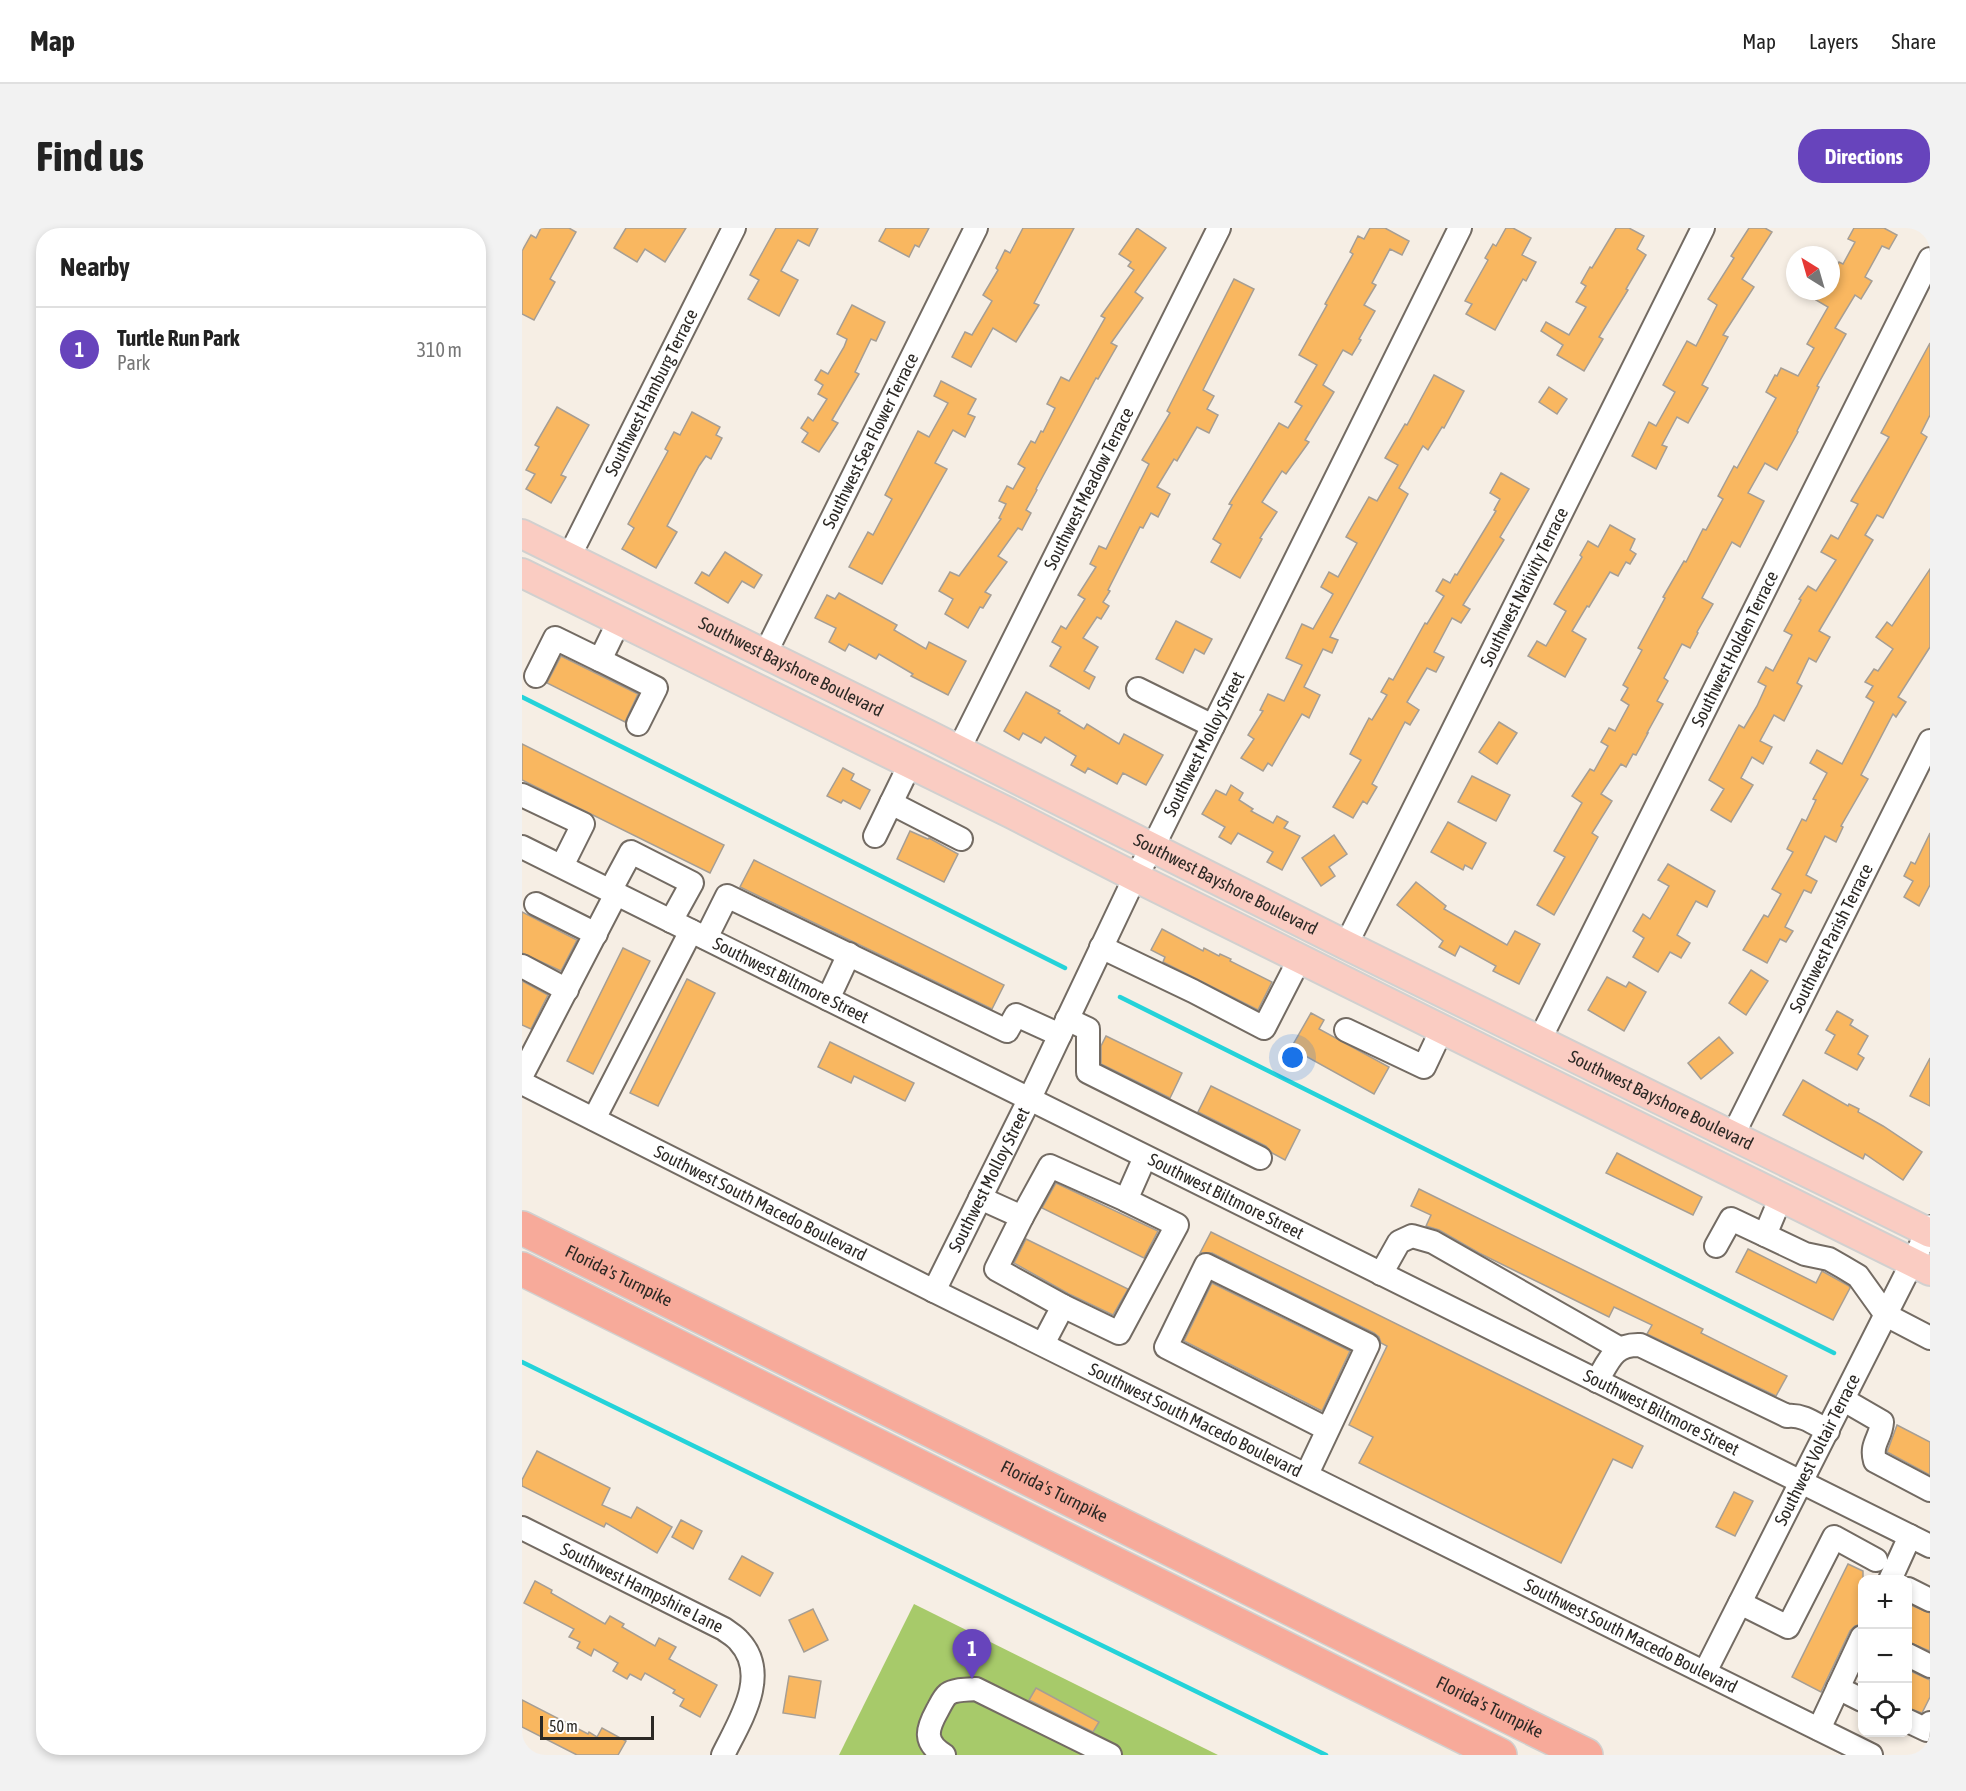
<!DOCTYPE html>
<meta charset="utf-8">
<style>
:root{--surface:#fff;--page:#f2f2f2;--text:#222;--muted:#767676;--line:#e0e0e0;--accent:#6744bc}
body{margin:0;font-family:"Asap Condensed",sans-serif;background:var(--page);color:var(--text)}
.controls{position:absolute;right:18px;bottom:18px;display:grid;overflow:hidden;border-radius:12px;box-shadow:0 3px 9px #0003}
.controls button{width:54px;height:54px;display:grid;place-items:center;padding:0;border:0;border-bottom:2px solid var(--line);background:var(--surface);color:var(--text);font:30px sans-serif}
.compass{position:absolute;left:1264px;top:18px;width:54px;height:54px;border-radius:50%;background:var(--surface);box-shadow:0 3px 9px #0003;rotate:323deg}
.scale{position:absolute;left:18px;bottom:15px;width:114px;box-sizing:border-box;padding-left:6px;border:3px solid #2c2925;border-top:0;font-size:16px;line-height:21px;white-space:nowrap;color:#2c2925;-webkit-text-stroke:4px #fff;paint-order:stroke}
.you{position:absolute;left:771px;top:830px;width:21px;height:21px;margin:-15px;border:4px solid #fff;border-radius:50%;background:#1a73e8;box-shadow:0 0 0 9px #1a73e833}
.badge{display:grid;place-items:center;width:39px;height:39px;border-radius:50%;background:var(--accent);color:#fff;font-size:20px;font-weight:700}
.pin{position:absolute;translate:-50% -50px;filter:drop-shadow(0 2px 3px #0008)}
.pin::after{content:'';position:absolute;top:32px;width:21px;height:18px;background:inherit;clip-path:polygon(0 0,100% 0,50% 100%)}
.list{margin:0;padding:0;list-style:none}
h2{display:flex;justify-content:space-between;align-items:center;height:78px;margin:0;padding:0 24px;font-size:26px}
h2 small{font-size:20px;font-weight:400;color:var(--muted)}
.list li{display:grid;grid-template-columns:39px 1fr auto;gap:18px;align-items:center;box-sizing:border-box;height:84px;padding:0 24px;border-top:2px solid var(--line)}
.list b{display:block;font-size:22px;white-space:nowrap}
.list p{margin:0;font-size:20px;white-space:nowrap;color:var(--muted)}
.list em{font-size:20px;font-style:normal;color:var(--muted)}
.icon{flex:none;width:33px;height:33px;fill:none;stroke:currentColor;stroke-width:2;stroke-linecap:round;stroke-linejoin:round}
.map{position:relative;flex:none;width:1408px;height:1527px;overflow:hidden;border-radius:24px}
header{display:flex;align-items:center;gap:36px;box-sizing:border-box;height:84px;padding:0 30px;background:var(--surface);border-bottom:2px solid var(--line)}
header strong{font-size:28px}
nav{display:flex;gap:33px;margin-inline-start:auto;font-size:21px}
.intro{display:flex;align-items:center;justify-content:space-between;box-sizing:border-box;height:144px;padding:0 36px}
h1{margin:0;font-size:42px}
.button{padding:15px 27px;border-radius:24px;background:var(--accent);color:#fff;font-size:21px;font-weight:700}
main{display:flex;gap:36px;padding:0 36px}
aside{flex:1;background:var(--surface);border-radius:24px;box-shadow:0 3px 9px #0003}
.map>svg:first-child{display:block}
.green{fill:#a7ca6a}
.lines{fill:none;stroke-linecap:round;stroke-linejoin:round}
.stream{stroke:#24d3d9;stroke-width:4.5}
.building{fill:#f9b760;stroke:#a69e94;stroke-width:1.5}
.minor-casing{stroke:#736b63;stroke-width:26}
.major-casing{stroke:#d1d0cf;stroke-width:32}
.highway-casing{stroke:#d1d0cf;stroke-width:36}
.minor{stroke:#fff;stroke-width:22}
.major{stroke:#faccc2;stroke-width:28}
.highway{stroke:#f7aa9a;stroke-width:33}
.labels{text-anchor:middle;stroke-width:4.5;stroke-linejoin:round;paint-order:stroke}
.street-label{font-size:18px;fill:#2c2925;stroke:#fff}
</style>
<header>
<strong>Map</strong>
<nav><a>Map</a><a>Layers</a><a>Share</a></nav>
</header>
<div class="intro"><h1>Find us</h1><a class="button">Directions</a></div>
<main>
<aside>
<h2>Nearby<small></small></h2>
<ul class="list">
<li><span class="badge">1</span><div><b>Turtle Run Park</b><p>Park</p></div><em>310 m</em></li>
</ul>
</aside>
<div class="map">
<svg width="1408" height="1527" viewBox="0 0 1408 1527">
<rect width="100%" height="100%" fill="#f6eee4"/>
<polygon class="green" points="392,1376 696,1527 317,1527"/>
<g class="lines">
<g class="stream">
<polyline points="0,469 543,740"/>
<polyline points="598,769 1312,1125"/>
<polyline points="0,1134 804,1527"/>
</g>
</g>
<g class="building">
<polygon points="19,0 47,0 54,4 28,51 33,54 12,92 0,86 0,23 9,7 14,10"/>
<polygon points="104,0 164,0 143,34 123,21 115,34 92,20"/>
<polygon points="254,0 296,0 287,18 276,12 259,43 276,52 257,88 226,71 237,52 228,47"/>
<polygon points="364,0 407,0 397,19 393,17 387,29 357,13"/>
<polygon points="501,0 552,0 512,75 517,77 494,114 471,100 449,139 430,129 443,104 450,107 470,73 461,67 476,42 474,40 483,22 488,25"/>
<polygon points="615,0 644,20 613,64 621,70 589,115 595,118 576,151 574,150 514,261 515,262 504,282 509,285 500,302 496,300 476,328 485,334 463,364 469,367 461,380 458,379 446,400 423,386 431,371 417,363 428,344 437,348 479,291 477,290 484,276 477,273 485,258 491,261 503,240 496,236 509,213 513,215 519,203 521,204 533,180 525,176 539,149 547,153 583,90 579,88 612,42 606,38 609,34 597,26"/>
<polygon points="848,0 863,0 887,13 880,27 868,21 850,55 854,57 842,77 853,83 837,111 839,112 830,127 821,122 801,157 812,164 783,212 787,214 764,246 760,243 740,274 755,284 738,310 740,311 718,350 689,334 699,316 691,311 710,277 707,276 757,195 766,200 780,178 773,174 795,137 777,127 805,77 803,76 831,26 828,24 836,8 842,11"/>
<polygon points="984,0 991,0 1009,10 1000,27 1014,34 1004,53 1001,51 973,102 944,86 950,76 943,73 966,32 963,30 971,16 974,18"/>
<polygon points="1094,0 1107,0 1122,8 1115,21 1124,27 1104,61 1106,62 1077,109 1081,111 1062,143 1035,127 1041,117 1019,103 1024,94 1047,107 1064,79 1054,74 1064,58 1059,55 1068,39 1070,40"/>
<polygon points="1227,0 1243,0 1250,4 1220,51 1232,59 1201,107 1206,109 1180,157 1186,160 1166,195 1155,189 1140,217 1145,219 1134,241 1110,228 1127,194 1134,198 1153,164 1141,157 1165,113 1174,118 1195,77 1186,71 1212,30 1209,28"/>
<polygon points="1332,0 1362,0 1375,7 1367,21 1360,18 1343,49 1350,53 1339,71 1333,67 1313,100 1324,106 1295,158 1297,159 1275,203 1276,204 1255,242 1243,235 1226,265 1242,273 1218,319 1210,314 1180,370 1191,376 1175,404 1176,405 1168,420 1160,416 1142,450 1146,453 1135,473 1141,476 1125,505 1126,505 1114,527 1111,526 1104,539 1099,536 1079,566 1090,573 1070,605 1076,609 1032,687 1015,677 1043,629 1032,623 1060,575 1050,568 1068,541 1072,543 1086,518 1079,514 1087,500 1093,503 1107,477 1099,472 1106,460 1101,457 1120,422 1116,420 1143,370 1141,369 1162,333 1164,334 1181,301 1184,302 1201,271 1196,268 1212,238 1215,240 1254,170 1244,164 1253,147 1255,148 1259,140 1276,148 1292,120 1285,116 1306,79 1294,72 1300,63 1309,63 1309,47 1317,34 1321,36 1333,14 1326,11"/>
<polygon points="712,51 732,61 681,162 692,168 685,181 696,187 687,205 675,199 655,233 652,231 635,259 648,266 636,289 629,285 621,300 618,299 586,362 588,363 581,374 587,378 579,391 575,389 561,410 576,419 562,443 573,449 567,461 528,438 539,419 530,414 539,398 544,401 563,371 556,367 574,339 568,336 577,318 584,321 627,236 620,232 648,185 645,183"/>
<polygon points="330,77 363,94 354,113 349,111 333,144 337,146 310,192 316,195 297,224 280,214 286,205 279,200 286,189 291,193 305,171 296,166 301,157 293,152 299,142 306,146 322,119 325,111 315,106"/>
<polygon points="1408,115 1408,187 1399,205 1405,209 1361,290 1355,287 1343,307 1351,312 1297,403 1308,409 1294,434 1287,430 1275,455 1280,458 1262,493 1252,487 1238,513 1250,519 1241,536 1230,529 1219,550 1231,557 1209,594 1189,582 1202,561 1187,552 1217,497 1222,500 1235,478 1244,458 1236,454 1244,439 1251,443 1270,407 1262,403 1279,372 1277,371 1286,358 1294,363 1314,332 1299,324 1309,307 1316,311 1336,276 1329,273 1367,209 1359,205"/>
<polygon points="912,147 942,163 922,200 920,199 906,222 901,218 877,260 886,266 808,409 816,412 810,425 801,421 782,459 798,467 787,490 780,486 750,538 746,535 741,543 719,530 732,511 726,507 741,483 738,482 746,466 762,473 780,437 764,430 780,396 791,401 811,366 799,359 807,344 816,349 835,315 824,309 847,269 855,273 876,237 863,230 883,196 885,197"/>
<polygon points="419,153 454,171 446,186 453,189 443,209 431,202 413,235 425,241 360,356 327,339 346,304 351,307 370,271 363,267 396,203 407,209 426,175 412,168"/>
<polygon points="1027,159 1045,171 1035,186 1017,174"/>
<polygon points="35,179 67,197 39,247 44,249 29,275 4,261 13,246 4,242 17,219 13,217"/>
<polygon points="170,184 198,199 194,207 200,210 189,231 184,228 177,238 145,298 155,304 134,340 100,321 112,300 106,296 146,223 143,221 152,204 158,207"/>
<polygon points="979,245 1007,261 978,309 982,312 941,377 948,381 939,395 930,390 912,424 922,429 914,444 905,440 885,474 897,482 888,497 883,494 850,556 855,559 845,576 841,573 831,590 811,579 839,532 828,526 847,490 850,492 865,467 859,464 867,450 871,452 903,395 905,396 922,368 914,363 921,351 928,355 933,346 935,347 974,283 972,282 978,271 968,265"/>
<polygon points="1088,297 1113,311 1108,322 1114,326 1108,336 1104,334 1096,348 1088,344 1067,379 1065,378 1050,403 1064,411 1043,449 1006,428 1015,413 1024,418 1044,383 1032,376 1060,329 1058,327 1066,313 1076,319"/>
<polygon points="203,324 240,347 232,360 220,353 206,375 173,355 180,344 187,348"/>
<polygon points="1408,341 1408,419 1376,469 1384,474 1374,489 1371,486 1339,547 1346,551 1319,598 1321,599 1314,614 1303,608 1284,647 1295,653 1289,665 1282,662 1263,699 1271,703 1264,714 1258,711 1245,735 1221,722 1242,687 1246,689 1259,666 1250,661 1271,624 1265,621 1280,591 1284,593 1294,572 1291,571 1305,545 1288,535 1295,522 1320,536 1352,474 1344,469 1351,458 1343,454 1352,441 1356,443 1371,421 1354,409 1365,394 1370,398"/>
<polygon points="317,365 375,397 372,402 404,421 407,414 444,433 426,467 389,448 391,446 357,426 354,431 327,416 323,423 307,414 314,400 293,390 305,367 313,371"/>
<polygon points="654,393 690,411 682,426 673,421 661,445 634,431"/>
<polygon points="39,428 116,466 103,494 25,455"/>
<polygon points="504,464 538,483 536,485 562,501 565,496 597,516 602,506 641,527 624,557 601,545 595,556 566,540 563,545 549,537 554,528 523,509 519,515 501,505 497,512 482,503"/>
<polygon points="977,494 995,505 975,536 957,524"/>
<polygon points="0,516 202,617 188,645 0,552"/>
<polygon points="321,540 332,546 329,552 348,562 338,581 321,572 319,575 305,568"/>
<polygon points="950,548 988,567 974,593 936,574"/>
<polygon points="709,557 721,565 717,572 731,581 729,583 751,595 755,588 766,594 762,600 778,608 760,642 745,634 751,624 716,605 709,616 697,609 703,599 680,586 694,562 704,567"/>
<polygon points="926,594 964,615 950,641 943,637 941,642 909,624"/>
<polygon points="388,603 406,611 407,610 436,626 422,654 375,631"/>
<polygon points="1408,605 1408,657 1397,678 1382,669 1391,653 1382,648 1389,634 1393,636"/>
<polygon points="812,607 825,626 807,639 813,648 799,658 780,630"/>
<polygon points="232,632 482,757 470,781 218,659"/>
<polygon points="1146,636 1193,663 1185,679 1174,673 1155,707 1168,715 1159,730 1148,724 1136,744 1111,729 1122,710 1111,703 1121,686 1128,691 1147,658 1136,652"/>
<polygon points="894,654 924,678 922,681 985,717 993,703 1018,716 997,756 971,743 974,738 938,718 933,728 917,719 921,713 875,677"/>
<polygon points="0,684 55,712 39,743 0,725"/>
<polygon points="640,701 681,723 682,720 697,728 698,726 709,731 708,733 750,754 736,782 641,734 643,729 629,722"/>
<polygon points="101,720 128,733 71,846 45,833"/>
<polygon points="1229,742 1246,753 1224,787 1207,775"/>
<polygon points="1085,749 1104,759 1107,754 1124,764 1102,803 1066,782"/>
<polygon points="165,751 193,765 136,878 108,865"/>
<polygon points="0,753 26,767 9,801 0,797"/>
<polygon points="1315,783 1331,792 1328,797 1346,808 1336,826 1342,830 1335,842 1303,825 1313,807 1304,802"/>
<polygon points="789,785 802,792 797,801 867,839 852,866 769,820"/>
<polygon points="584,808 660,845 648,870 579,836 579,818"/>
<polygon points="1197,809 1211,825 1179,851 1166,835"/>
<polygon points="308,814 392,855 383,873 332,848 329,855 296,839"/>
<polygon points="1408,830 1408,878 1388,868"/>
<polygon points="1281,852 1326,878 1327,876 1337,881 1336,884 1361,898 1400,924 1381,952 1343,926 1341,931 1261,887"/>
<polygon points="689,858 778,902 763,932 750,925 744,918 676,884"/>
<polygon points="1095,925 1180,969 1171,987 1084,945"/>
<polygon points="534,955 636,1003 622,1030 520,980"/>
<polygon points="897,961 1181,1101 1179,1105 1265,1148 1254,1168 1125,1106 1130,1097 1092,1079 1087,1089 957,1025 917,1002 904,998 909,987 889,978"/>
<polygon points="689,1004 1121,1218 1110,1240 1091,1231 1039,1335 837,1235 851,1209 827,1197 865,1118 859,1115 857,1109 852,1105 690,1025 678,1025"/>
<polygon points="504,1011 606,1061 591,1087 547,1066 492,1035"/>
<polygon points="1226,1021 1294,1055 1300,1043 1327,1058 1328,1060 1311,1092 1214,1044"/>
<polygon points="690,1055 828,1123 800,1183 662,1113"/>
<polygon points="1375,1197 1408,1214 1408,1247 1365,1224"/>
<polygon points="15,1223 88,1260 80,1277 109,1290 115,1279 150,1299 135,1325 84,1295 82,1299 0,1258 0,1252"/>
<polygon points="1212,1264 1231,1273 1213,1308 1194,1299"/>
<polygon points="159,1292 180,1303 171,1321 150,1309"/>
<polygon points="220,1328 251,1345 238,1368 207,1351"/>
<polygon points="1326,1336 1341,1343 1341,1396 1333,1398 1328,1403 1299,1464 1270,1449"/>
<polygon points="13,1353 30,1362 29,1365 83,1396 88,1388 102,1396 100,1399 133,1418 137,1410 154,1419 147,1431 195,1457 178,1489 158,1478 162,1471 151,1465 153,1462 123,1445 119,1452 108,1446 105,1451 91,1443 96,1435 72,1421 69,1428 55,1420 58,1414 47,1409 52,1401 2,1375"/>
<polygon points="1386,1376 1408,1385 1408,1423 1386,1414"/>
<polygon points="291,1381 306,1412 282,1424 267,1392"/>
<polygon points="1386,1442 1408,1452 1408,1469 1400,1485 1386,1480"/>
<polygon points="267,1448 299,1453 293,1490 261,1485"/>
<polygon points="514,1460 577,1494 571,1504 507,1472"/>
<polygon points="0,1472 66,1506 67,1504 75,1509 80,1500 104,1513 96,1527 55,1527 0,1499"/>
</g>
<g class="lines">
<g class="minor-casing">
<g id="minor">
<path id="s1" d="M47,329L212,0"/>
<path id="s2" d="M243,426L454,0"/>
<polyline points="78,432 134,460 116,496"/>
<polyline points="14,448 33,410 78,432 97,393"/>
<polyline points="616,461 691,498"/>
<path id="s3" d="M437,521L697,0"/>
<polyline points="0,567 61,596 40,638"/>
<polyline points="369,575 439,611"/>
<polyline points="353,608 388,536"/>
<path id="s4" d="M0,619L1408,1318"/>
<polyline points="88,663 109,624 170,655 149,693"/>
<polyline points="14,676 74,706"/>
<polyline points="184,710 205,668 485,803 494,787 538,807"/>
<path id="s5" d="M824,717L1181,0"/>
<polyline points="579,719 671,763 742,800 778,730"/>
<polyline points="0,738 45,762"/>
<polyline points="306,771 327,726"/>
<polyline points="545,791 566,801 566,844 738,930"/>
<polyline points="824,802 902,839 920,801"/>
<path id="s6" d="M1018,811L1408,31"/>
<polyline points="0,847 94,666"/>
<path id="s7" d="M0,855L412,1063L1349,1527"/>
<polyline points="72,891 169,703"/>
<path id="s8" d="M1211,907L1408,513"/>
<polyline points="458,970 500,989 474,1041 541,1078 521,1116"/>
<polyline points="500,989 528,938 604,972 623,929"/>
<polyline points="1243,1007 1259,969"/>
<polyline points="1194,1018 1209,991 1283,1026 1307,1031 1321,1039 1336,1048 1364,1087 1408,1110"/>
<polyline points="859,1046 877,1014 890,1008 911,1014 1097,1120"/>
<path id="s9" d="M412,1063L507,872L613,649L631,619L938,0"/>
<polyline points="541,1078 597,1105 655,997 604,972"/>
<path d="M1075,1153C1087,1133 1091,1116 1118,1117L1265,1188C1281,1186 1293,1196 1306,1203"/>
<path d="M1322,1172L1360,1194C1359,1210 1348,1216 1353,1233L1408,1262"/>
<polyline points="785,1246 846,1117 684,1037 644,1119 805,1201"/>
<path id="s10" d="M0,1300L202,1401C207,1405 213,1408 217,1413C249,1447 217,1494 201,1527"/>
<polyline points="1368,1352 1388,1308"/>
<polyline points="1386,1361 1408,1372"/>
<polyline points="1218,1375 1266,1399 1312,1309 1354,1332"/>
<polyline points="1386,1427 1408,1438"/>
<path id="s11" d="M1183,1444L1408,999"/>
<polyline points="1316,1460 1340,1472"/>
<polyline points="1386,1493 1405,1502 1408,1495"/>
<polyline points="1297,1501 1340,1409"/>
<path d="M422,1527C401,1514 405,1501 415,1483C418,1478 421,1470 426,1466C433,1461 445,1462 454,1461L588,1527"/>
</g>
</g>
<g class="major-casing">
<g id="major">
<path id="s12" d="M0,306L405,506L824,717L1408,1005"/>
<polyline points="0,345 490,586 613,649 1408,1043"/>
</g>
</g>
<g class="highway-casing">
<g id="highway">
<path id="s13" d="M0,1000L1064,1527"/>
<polyline points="0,1041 978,1527"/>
</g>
</g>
<use href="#minor" class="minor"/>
<use href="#major" class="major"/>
<use href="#highway" class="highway"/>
</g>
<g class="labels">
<g class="street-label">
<text dy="6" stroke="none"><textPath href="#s1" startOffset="184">Southwest Hamburg Terrace</textPath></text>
<text dy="6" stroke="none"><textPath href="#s2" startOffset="238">Southwest Sea Flower Terrace</textPath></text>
<text dy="6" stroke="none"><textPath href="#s3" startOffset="291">Southwest Meadow Terrace</textPath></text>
<text dy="6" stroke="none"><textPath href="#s5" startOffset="400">Southwest Nativity Terrace</textPath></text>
<text dy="6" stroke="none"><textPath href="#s6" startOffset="436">Southwest Holden Terrace</textPath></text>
<text dy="6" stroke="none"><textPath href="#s12" startOffset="300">Southwest Bayshore Boulevard</textPath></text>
<text dy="6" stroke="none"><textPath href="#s9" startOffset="610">Southwest Molloy Street</textPath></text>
<text dy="6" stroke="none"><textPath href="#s12" startOffset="786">Southwest Bayshore Boulevard</textPath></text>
<text dy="6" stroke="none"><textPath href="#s8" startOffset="220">Southwest Parish Terrace</textPath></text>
<text dy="6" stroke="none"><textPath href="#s4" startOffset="300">Southwest Biltmore Street</textPath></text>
<text dy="6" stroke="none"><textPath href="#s12" startOffset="1272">Southwest Bayshore Boulevard</textPath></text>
<text dy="6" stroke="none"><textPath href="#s9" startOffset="124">Southwest Molloy Street</textPath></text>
<text dy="6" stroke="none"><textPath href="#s4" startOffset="786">Southwest Biltmore Street</textPath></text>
<text dy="6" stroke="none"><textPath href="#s7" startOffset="267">Southwest South Macedo Boulevard</textPath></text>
<text dy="6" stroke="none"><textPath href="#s13" startOffset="108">Florida's Turnpike</textPath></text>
<text dy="6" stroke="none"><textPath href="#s4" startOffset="1272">Southwest Biltmore Street</textPath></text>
<text dy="6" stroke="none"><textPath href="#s7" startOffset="753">Southwest South Macedo Boulevard</textPath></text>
<text dy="6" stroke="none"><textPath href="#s11" startOffset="249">Southwest Voltair Terrace</textPath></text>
<text dy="6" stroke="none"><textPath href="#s13" startOffset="594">Florida's Turnpike</textPath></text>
<text dy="6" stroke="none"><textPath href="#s10" startOffset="134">Southwest Hampshire Lane</textPath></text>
<text dy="6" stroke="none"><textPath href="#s7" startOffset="1239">Southwest South Macedo Boulevard</textPath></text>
<text dy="6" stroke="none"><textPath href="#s13" startOffset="1080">Florida's Turnpike</textPath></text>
</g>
</g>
</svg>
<div class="controls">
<button>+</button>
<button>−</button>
<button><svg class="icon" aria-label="locate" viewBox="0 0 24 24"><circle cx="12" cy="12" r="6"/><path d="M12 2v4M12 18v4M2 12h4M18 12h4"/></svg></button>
</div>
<svg class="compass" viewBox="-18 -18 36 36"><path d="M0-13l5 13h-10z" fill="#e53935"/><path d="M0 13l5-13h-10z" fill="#767676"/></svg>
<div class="scale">50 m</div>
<div class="you"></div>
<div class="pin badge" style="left:450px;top:1451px">1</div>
</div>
</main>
